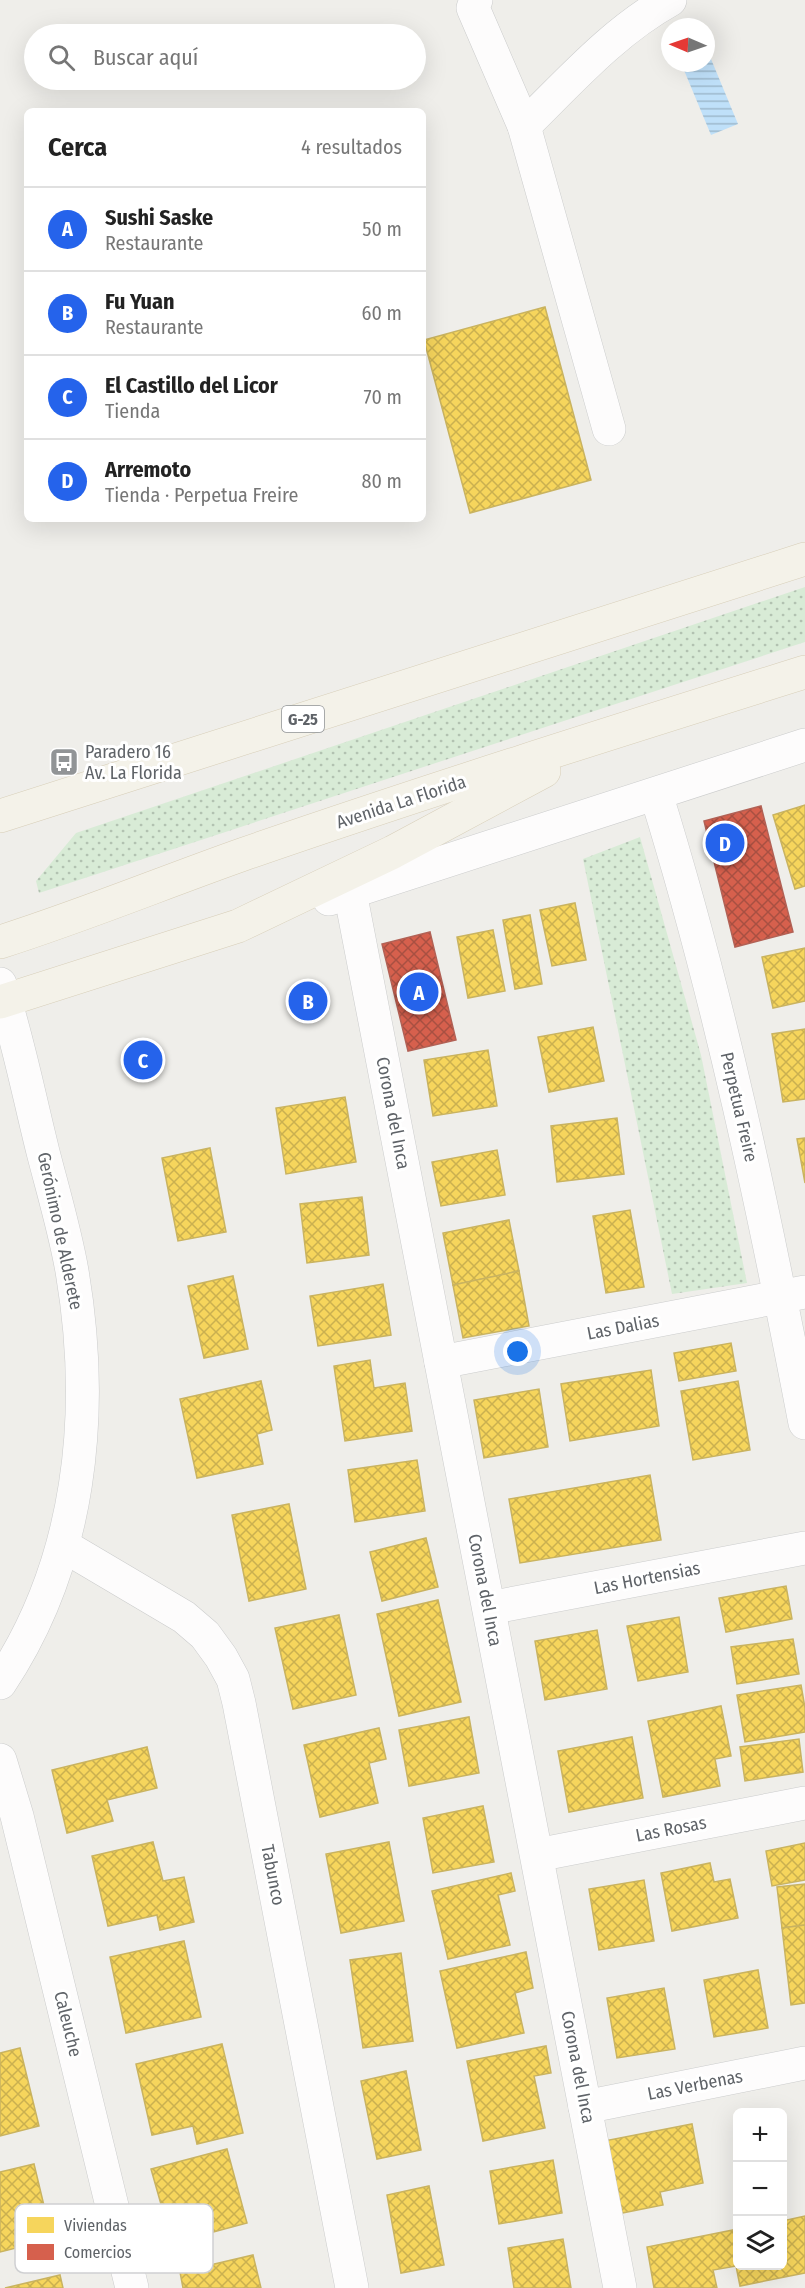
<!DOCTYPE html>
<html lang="es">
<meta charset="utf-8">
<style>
:root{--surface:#fff;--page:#f2f2f2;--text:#222;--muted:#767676;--line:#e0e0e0;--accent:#2563eb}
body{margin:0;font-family:"Fira Sans Condensed",sans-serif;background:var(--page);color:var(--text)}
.controls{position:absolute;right:18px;bottom:18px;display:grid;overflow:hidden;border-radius:9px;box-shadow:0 6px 24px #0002}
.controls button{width:54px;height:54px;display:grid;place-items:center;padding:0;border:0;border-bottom:2px solid var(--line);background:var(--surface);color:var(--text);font:30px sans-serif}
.compass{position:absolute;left:661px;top:18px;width:54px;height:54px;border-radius:50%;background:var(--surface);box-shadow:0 6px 24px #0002;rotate:272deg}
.you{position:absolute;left:518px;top:1352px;width:21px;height:21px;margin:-15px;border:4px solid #fff;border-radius:50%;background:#1a73e8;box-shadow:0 0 0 9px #1a73e833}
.badge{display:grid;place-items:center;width:39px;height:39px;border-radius:50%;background:var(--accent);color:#fff;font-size:20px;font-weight:700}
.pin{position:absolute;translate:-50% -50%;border:3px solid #fff;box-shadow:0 2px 6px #0006}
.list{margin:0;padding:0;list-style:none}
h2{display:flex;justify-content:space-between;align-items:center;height:78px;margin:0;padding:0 24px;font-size:26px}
h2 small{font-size:20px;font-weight:400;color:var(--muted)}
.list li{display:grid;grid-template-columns:39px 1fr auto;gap:18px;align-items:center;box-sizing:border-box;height:84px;padding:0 24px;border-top:2px solid var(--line)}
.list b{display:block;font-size:22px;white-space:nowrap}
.list p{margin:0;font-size:20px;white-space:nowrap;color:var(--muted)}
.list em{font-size:20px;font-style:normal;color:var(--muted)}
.icon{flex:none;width:33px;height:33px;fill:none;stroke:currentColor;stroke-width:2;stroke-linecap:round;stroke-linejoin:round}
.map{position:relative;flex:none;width:805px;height:2288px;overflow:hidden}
.search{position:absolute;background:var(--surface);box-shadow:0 6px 24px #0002;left:24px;top:24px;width:402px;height:66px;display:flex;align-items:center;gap:15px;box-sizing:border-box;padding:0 21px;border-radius:33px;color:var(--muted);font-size:22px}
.panel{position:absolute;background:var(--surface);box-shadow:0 6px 24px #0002;left:24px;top:108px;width:402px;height:414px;border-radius:9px}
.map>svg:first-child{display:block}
.grass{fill:url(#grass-dots)}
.water{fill:url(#water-rules)}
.homes{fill:url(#homes-cross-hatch);stroke:#c9b360;stroke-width:1.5}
.shops{fill:url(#shops-cross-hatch);stroke:#b26155;stroke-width:1.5}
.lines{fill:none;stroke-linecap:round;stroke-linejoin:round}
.minor-casing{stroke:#cbcccc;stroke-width:34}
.major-casing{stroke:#d7ceb8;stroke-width:34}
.minor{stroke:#fdfcfc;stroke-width:33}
.major{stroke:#f4f2e9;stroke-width:33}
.labels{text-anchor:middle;stroke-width:6;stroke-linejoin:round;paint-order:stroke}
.shield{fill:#fff;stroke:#8f9295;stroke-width:1.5}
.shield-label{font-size:16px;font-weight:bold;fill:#5f6368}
.poi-label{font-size:18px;fill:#5f6368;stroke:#fff;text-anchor:start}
.street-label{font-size:18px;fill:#5f6368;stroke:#fff}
.key{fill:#fff;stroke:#cfd0d2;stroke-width:1.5}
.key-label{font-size:16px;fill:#5f6368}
</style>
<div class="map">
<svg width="805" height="2288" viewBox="0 0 805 2288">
<defs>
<pattern id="grass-dots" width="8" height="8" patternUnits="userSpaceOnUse" patternTransform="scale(1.5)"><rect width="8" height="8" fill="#d8ebd6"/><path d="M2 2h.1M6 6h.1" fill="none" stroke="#b2c2b1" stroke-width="1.8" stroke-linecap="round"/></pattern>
<pattern id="water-rules" width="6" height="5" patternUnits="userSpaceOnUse" patternTransform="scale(1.5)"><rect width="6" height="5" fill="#bfe0f9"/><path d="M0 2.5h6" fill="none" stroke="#9eb9cd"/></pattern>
<pattern id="homes-cross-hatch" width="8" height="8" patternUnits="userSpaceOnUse" patternTransform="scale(1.5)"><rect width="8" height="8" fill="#f6d55c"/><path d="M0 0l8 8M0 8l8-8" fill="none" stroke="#cab050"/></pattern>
<pattern id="shops-cross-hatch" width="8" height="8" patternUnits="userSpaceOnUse" patternTransform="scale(1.5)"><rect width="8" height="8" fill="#d6604d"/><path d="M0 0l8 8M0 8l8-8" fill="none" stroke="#a85042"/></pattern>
</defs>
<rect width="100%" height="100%" fill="#efeeea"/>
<g class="grass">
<polygon points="805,587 805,642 39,893 36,881 76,833"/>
<polygon points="640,837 701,1055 747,1283 672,1294 583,859"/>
</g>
<polygon class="water" points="706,47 738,124 711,135 681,63 706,63"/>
<g class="homes">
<polygon points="545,307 591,480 470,513 424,340"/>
<polygon points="805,805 805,886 795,889 773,815"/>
<polygon points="575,903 586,960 552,966 540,910"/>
<polygon points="530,915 542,984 515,989 503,920"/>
<polygon points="493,930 505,991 468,998 457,937"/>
<polygon points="805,948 805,1001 773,1008 762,957"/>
<polygon points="593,1027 604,1081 549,1092 538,1037"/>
<polygon points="805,1029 805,1099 783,1102 772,1034"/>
<polygon points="488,1050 497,1106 433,1116 424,1060"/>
<polygon points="345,1097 356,1162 286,1174 276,1108"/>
<polygon points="617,1118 624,1174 557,1182 551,1126"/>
<polygon points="805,1138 805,1183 797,1139"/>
<polygon points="210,1148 226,1232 178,1241 162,1158"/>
<polygon points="497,1150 505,1195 441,1206 432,1162"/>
<polygon points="362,1197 369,1255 307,1263 300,1204"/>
<polygon points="630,1210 644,1287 606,1293 593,1216"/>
<polygon points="509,1220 519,1271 453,1285 443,1233"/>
<polygon points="519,1271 529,1326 463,1338 453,1285"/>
<polygon points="233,1276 248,1349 204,1358 188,1286"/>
<polygon points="383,1284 391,1335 318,1346 310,1296"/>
<polygon points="731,1343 736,1371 679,1381 674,1353"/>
<polygon points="370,1360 374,1388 405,1383 412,1431 345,1441 334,1366"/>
<polygon points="651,1370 659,1426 570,1441 561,1384"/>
<polygon points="261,1381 272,1430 257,1434 263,1464 197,1478 180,1399"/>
<polygon points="738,1381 750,1450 693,1460 681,1391"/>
<polygon points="539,1389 548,1447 484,1458 474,1400"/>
<polygon points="417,1460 425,1511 355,1522 348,1470"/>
<polygon points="650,1475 661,1540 520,1563 509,1499"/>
<polygon points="289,1504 306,1589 249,1601 232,1515"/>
<polygon points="426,1538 438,1587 382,1601 370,1552"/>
<polygon points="786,1586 792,1619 726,1632 719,1598"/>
<polygon points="438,1600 461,1702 399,1716 377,1614"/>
<polygon points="339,1615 356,1695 293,1709 275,1628"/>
<polygon points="679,1617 688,1672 638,1681 627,1626"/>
<polygon points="597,1630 607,1689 545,1700 535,1641"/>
<polygon points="793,1639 799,1674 737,1684 731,1647"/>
<polygon points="801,1685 805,1708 805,1732 745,1742 737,1695"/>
<polygon points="721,1706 731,1756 715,1759 720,1786 663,1797 648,1721"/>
<polygon points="469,1717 479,1773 409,1786 399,1730"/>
<polygon points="379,1728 386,1759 369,1763 378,1803 320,1817 304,1745"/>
<polygon points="632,1737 643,1798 569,1812 558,1751"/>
<polygon points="799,1739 803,1772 745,1781 740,1747"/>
<polygon points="147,1747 157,1788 107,1800 113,1821 67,1833 52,1770"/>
<polygon points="483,1806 494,1862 433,1873 423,1818"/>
<polygon points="153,1842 163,1881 184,1877 194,1922 160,1930 157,1915 108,1926 92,1856"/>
<polygon points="389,1842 404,1921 341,1933 326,1854"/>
<polygon points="805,1843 805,1880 772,1886 766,1851"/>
<polygon points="710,1863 714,1882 730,1879 738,1918 672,1931 661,1873"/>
<polygon points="511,1873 515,1891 498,1895 510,1945 448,1959 432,1891"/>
<polygon points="644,1880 654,1941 599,1950 589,1889"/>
<polygon points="805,1884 805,1925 782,1928 777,1887"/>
<polygon points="805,1925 805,2003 791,2005 782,1928"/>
<polygon points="184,1941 201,2017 126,2033 110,1957"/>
<polygon points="526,1952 533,1988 515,1993 524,2033 457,2048 440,1971"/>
<polygon points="401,1953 413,2041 363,2048 350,1960"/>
<polygon points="758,1970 768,2028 714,2037 704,1980"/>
<polygon points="664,1988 675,2049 617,2058 607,1998"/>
<polygon points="222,2044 243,2133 197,2144 193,2126 152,2135 136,2064"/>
<polygon points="546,2046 551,2073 534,2076 545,2128 483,2141 467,2061"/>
<polygon points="20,2048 39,2126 0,2136 0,2053"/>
<polygon points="406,2071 421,2150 377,2159 361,2081"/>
<polygon points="692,2124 703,2183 660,2192 663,2205 617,2214 604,2141"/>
<polygon points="227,2149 247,2223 172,2243 151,2169"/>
<polygon points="553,2160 562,2213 499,2224 490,2171"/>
<polygon points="34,2164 52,2239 0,2252 0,2172"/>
<polygon points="429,2186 444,2265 401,2273 387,2195"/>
<polygon points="805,2216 805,2273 740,2286 736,2266 713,2270 717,2288 654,2288 647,2247 738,2229 738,2266 782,2266 782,2221"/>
<polygon points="563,2239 571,2288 514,2288 508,2248"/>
<polygon points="253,2255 261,2288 183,2288 180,2272"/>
<polygon points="60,2275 63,2288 5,2288"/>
</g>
<g class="shops">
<polygon points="761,806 793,932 735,947 704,821"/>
<polygon points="430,932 456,1040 408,1051 382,944"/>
</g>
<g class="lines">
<g class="minor-casing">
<g id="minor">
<polyline points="476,0 473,8 524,126 609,429"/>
<path d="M524,126C570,81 614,31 670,0"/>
<path d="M656,794C720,1000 764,1211 805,1423"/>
<polyline points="350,892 620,2288"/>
<polyline points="329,899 805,745"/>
<path d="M0,984C18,1039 29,1096 43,1152C53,1191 65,1231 72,1271C96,1413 81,1562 0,1683"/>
<polyline points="441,1362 805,1292"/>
<polyline points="64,1546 184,1617 205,1635 221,1657 233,1679 239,1703 352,2288"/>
<polyline points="489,1608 805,1548"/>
<polyline points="0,1760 17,1816 132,2288"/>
<polyline points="537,1855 805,1803"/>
<polyline points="585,2107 805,2063"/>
</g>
</g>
<g class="major-casing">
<g id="major">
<polyline points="0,816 805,559"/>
<path d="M0,942C82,916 162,883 244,854C429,790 617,731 805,672"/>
<polyline points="0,1002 238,926 393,852 544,771"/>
</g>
</g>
<use href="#minor" class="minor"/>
<use href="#major" class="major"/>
</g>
<defs>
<g id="bus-square" transform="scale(1.5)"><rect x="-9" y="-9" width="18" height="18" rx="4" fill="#919496" stroke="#fff"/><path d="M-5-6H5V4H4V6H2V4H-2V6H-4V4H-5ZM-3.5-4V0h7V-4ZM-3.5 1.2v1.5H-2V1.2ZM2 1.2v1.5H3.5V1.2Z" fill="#fff"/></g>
</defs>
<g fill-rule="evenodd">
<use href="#bus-square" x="64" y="762"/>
</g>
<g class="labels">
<rect class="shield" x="282" y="706" width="42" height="26" rx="4.5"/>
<g class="shield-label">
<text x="303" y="725">G-25</text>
</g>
<g class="poi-label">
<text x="85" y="758">Paradero 16<tspan x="85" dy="21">Av. La Florida</tspan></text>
</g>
<g class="street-label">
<text transform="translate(401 802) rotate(-18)" y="6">Avenida La Florida</text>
<text transform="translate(739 1107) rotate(77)" y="6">Perpetua Freire</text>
<text transform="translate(393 1113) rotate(79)" y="6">Corona del Inca</text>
<text transform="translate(60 1231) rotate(78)" y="6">Gerónimo de Alderete</text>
<text transform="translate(623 1327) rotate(-11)" y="6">Las Dalias</text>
<text transform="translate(647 1578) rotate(-11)" y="6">Las Hortensias</text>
<text transform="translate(485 1590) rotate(79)" y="6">Corona del Inca</text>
<text transform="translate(671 1829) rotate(-11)" y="6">Las Rosas</text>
<text transform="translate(273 1875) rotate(79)" y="6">Tabunco</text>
<text transform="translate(68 2024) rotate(76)" y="6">Caleuche</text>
<text transform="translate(578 2067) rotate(79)" y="6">Corona del Inca</text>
<text transform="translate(695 2085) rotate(-11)" y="6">Las Verbenas</text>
</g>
</g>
<rect x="15" y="2204" width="198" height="69" rx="9" class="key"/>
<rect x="27" y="2217" width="27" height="16" fill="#f6d55c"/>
<rect x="27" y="2244" width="27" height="16" fill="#d6604d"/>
<g class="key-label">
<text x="64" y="2231">Viviendas</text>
<text x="64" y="2258">Comercios</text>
</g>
</svg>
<div class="controls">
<button>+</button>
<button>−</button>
<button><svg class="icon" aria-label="layers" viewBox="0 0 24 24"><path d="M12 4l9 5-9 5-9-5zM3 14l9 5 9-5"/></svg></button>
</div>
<svg class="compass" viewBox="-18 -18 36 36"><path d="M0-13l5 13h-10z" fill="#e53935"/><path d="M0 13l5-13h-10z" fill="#767676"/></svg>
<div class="you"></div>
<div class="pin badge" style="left:419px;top:992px">A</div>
<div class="pin badge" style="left:308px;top:1001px">B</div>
<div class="pin badge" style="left:143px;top:1060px">C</div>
<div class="pin badge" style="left:725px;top:843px">D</div>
<div class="search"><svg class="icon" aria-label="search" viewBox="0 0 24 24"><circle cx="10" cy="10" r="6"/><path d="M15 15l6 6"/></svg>Buscar aquí</div>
<section class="panel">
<h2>Cerca<small>4 resultados</small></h2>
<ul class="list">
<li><span class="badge">A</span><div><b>Sushi Saske</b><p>Restaurante</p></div><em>50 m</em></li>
<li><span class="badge">B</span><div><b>Fu Yuan</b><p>Restaurante</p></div><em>60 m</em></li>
<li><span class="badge">C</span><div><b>El Castillo del Licor</b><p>Tienda</p></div><em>70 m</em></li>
<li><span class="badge">D</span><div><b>Arremoto</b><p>Tienda · Perpetua Freire</p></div><em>80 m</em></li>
</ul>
</section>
</div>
